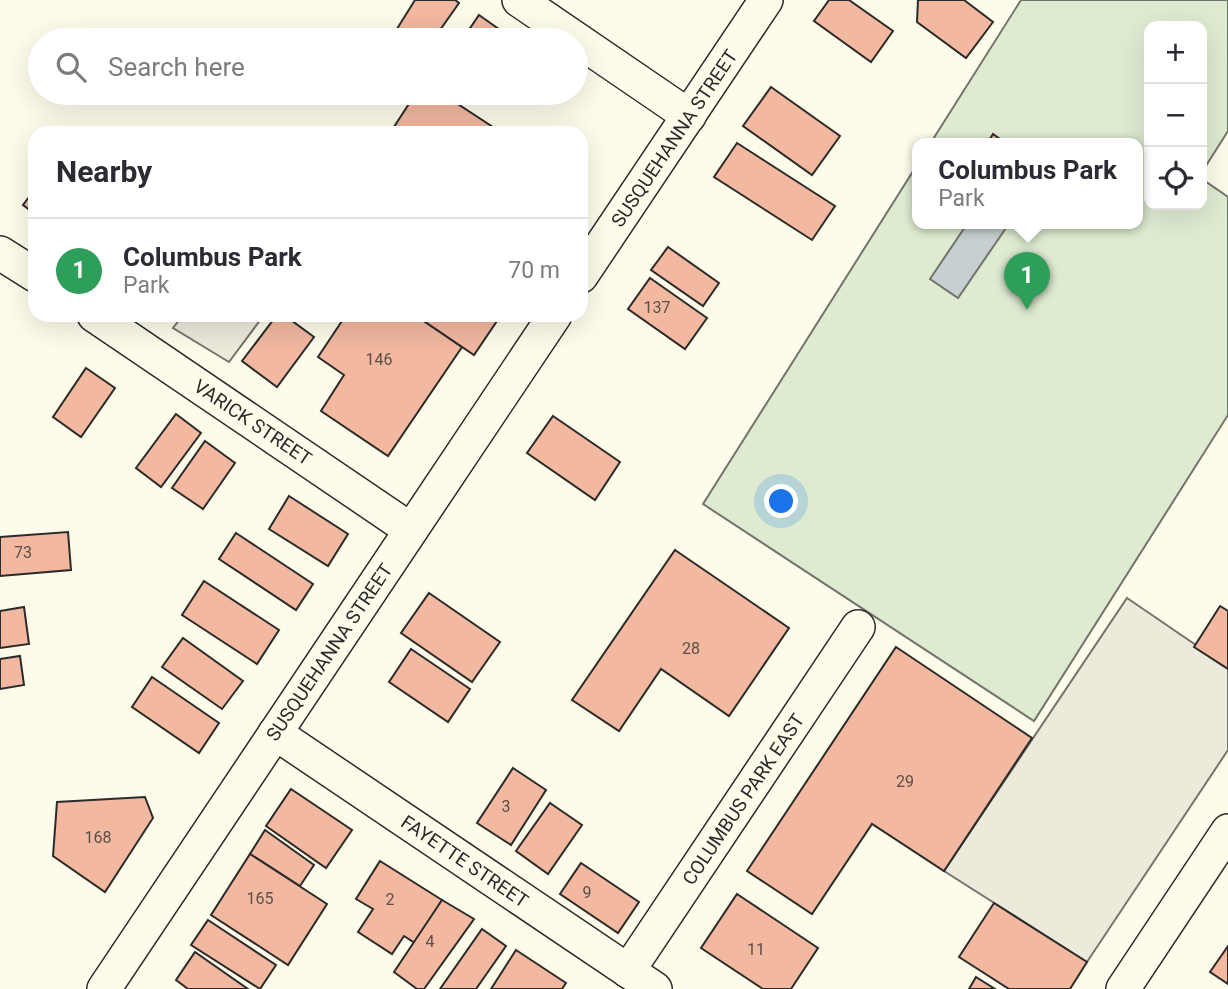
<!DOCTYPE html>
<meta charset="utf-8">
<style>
:root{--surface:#fff;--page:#f7f7f7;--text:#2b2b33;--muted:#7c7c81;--line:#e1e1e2;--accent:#c62828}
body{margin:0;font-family:Roboto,sans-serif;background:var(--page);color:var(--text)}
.controls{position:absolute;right:21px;top:21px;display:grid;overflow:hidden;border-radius:14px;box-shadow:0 7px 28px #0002}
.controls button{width:63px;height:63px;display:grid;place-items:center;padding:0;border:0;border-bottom:2px solid var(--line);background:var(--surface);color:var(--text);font:35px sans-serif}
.you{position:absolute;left:782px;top:502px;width:24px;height:24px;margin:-18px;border:5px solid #fff;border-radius:50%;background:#1a73e8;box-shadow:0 0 0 10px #1a73e833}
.badge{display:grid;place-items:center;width:46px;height:46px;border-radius:50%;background:var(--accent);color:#fff;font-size:23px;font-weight:700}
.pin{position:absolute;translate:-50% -58px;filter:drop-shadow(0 2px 4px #0008)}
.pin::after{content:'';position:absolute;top:37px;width:24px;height:21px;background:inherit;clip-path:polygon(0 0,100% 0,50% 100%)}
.popup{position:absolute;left:912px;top:138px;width:231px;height:91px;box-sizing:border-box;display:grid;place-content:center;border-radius:14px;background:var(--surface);filter:drop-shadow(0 2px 5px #0005);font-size:23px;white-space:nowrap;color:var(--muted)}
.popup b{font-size:26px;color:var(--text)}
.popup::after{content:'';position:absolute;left:50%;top:100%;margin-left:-14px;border:14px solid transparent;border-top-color:var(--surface)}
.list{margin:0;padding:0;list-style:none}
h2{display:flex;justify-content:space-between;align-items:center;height:91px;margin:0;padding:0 28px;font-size:30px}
h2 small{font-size:23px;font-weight:400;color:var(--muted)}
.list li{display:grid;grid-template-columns:46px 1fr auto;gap:21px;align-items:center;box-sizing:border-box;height:105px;padding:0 28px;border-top:2px solid var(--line)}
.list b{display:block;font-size:26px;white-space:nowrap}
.list p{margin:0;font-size:23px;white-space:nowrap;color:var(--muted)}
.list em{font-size:23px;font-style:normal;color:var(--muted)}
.icon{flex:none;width:38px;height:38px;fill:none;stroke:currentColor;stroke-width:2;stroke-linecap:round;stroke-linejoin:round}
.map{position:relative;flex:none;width:1228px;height:989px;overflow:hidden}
.search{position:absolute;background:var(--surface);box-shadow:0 7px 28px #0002;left:28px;top:28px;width:560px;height:77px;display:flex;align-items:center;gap:18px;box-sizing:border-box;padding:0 24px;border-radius:38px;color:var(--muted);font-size:26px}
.panel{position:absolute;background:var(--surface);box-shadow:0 7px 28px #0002;left:28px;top:126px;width:560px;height:196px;border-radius:21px}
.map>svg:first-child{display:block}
.green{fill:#deebd1;stroke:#74746e;stroke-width:2}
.parking{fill:#eceadb;stroke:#74746e;stroke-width:2}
.water{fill:#c7d0d0;stroke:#74746e;stroke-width:2}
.building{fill:#f2b8a0;stroke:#2b2b2b;stroke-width:2}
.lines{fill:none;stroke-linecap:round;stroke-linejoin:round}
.minor-casing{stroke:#2b2b2b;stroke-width:36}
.minor{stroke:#fdfbea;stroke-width:33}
.labels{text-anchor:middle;stroke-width:5;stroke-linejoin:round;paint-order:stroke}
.number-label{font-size:16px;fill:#5d4e48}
.street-label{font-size:19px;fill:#2b2b2b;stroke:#fdfbea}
</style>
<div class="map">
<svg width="1228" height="989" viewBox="0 0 1228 989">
<rect width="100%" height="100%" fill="#fdfbea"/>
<polygon class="green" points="1021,0 1228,0 1228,131 1202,172 1202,26 1149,26 1149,205 1202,205 1202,179 1228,197 1228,415 1034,721 703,504 917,165 917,224 1137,224 1137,144 930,144"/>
<g class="parking">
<polygon points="183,315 264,315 229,362 173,328"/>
<polygon points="1127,598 1228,667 1228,750 1087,962 944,871"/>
</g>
<polygon class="water" points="967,224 1001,224 1006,228 958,298 930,279"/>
<g class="building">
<polygon points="415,0 455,0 459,3 433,40 390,40"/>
<polygon points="829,0 849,0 893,31 871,62 814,21"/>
<polygon points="918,0 964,0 993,22 966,58 917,22"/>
<polygon points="479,15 510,37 507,40 462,40"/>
<polygon points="771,87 840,136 812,175 743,126"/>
<polygon points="416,93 441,93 502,133 390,133"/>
<polygon points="993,134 1007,144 987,144"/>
<polygon points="737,143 835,206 812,240 714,177"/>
<polygon points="35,189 35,214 23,205"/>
<polygon points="668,247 719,283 703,306 651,270"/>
<polygon points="650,278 707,318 685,349 628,309"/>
<polygon points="277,315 284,315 314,337 277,387 242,361"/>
<polygon points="346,315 415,315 462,347 388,456 321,411 344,375 318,357"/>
<polygon points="415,315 501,315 474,355"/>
<polygon points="86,368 115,388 81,437 53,417"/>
<polygon points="176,414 201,433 161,487 136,468"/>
<polygon points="553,416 620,462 595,500 527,453"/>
<polygon points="205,441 235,463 203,509 172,488"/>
<polygon points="289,496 348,534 328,566 269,529"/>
<polygon points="68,532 71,570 0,576 0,537"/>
<polygon points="236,533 313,584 296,610 219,559"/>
<polygon points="675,550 789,628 729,716 661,669 619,731 572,700"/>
<polygon points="204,581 279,630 257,664 182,615"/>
<polygon points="429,593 500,642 472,682 401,633"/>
<polygon points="1220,606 1228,611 1228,669 1194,647"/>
<polygon points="24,607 29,644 0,648 0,611"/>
<polygon points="183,638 243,681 222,709 162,667"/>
<polygon points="896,647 1032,738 944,871 872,824 812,914 747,871"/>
<polygon points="411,649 470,689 448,722 389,682"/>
<polygon points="20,656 24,685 0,689 0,659"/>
<polygon points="152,677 219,723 199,753 132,707"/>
<polygon points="513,768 546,790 511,845 477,823"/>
<polygon points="291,789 352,830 326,868 266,826"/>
<polygon points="145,797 153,818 105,892 53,856 57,802"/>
<polygon points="550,803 582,825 548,874 516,851"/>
<polygon points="265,830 314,865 300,886 250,854"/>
<polygon points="250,854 327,904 288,965 211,915"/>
<polygon points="380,861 442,900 415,943 404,936 392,954 358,932 373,909 356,899"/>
<polygon points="581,863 639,902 618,933 560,894"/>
<polygon points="737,894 818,948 791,989 763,989 701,948"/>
<polygon points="442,900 474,919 424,989 417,989 394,972"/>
<polygon points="994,903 1087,962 1070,989 1009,989 959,957"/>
<polygon points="208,920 276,965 260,989 191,945"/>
<polygon points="482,929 506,946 476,989 440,989"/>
<polygon points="1228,946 1228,984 1210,972"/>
<polygon points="516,950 566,983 562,989 491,989"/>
<polygon points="195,952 248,989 188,989 176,980"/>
<polygon points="976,977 995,989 969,989"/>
</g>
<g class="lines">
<g class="minor-casing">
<g id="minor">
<polyline points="519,0 689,116"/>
<polyline points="0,253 35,275"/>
<polyline points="581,276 766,0"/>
<polyline points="94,315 411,530"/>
<polyline points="275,733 655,989"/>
<polyline points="628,971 858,627"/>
<polyline points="104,989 555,315"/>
<polyline points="1123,989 1228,831"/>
</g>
</g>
<use href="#minor" class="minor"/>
</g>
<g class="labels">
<g class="number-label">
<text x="657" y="313">137</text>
<text x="379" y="365">146</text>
<text x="23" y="558">73</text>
<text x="691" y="654">28</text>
<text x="905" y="787">29</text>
<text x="506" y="812">3</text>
<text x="98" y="843">168</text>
<text x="587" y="898">9</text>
<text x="260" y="904">165</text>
<text x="390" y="905">2</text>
<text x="430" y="947">4</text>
<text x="756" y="955">11</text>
</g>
<g class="street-label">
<text transform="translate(674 138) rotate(-56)" y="7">SUSQUEHANNA STREET</text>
<text transform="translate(253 422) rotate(34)" y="7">VARICK STREET</text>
<text transform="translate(329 652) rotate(-56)" y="7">SUSQUEHANNA STREET</text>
<text transform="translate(743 799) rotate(-56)" y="7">COLUMBUS PARK EAST</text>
<text transform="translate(465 861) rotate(34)" y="7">FAYETTE STREET</text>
</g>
</g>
</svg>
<div class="controls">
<button>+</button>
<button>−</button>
<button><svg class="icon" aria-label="locate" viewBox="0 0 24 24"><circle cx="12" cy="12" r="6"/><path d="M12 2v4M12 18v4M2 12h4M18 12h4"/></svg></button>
</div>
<div class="you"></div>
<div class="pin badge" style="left:1027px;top:310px;background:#2e9e5b">1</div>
<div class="popup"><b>Columbus Park</b>Park</div>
<div class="search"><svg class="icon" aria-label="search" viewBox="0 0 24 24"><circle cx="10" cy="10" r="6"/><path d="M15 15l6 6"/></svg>Search here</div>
<section class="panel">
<h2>Nearby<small></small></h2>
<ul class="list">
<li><span class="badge" style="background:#2e9e5b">1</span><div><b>Columbus Park</b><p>Park</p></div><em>70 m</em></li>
</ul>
</section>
</div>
